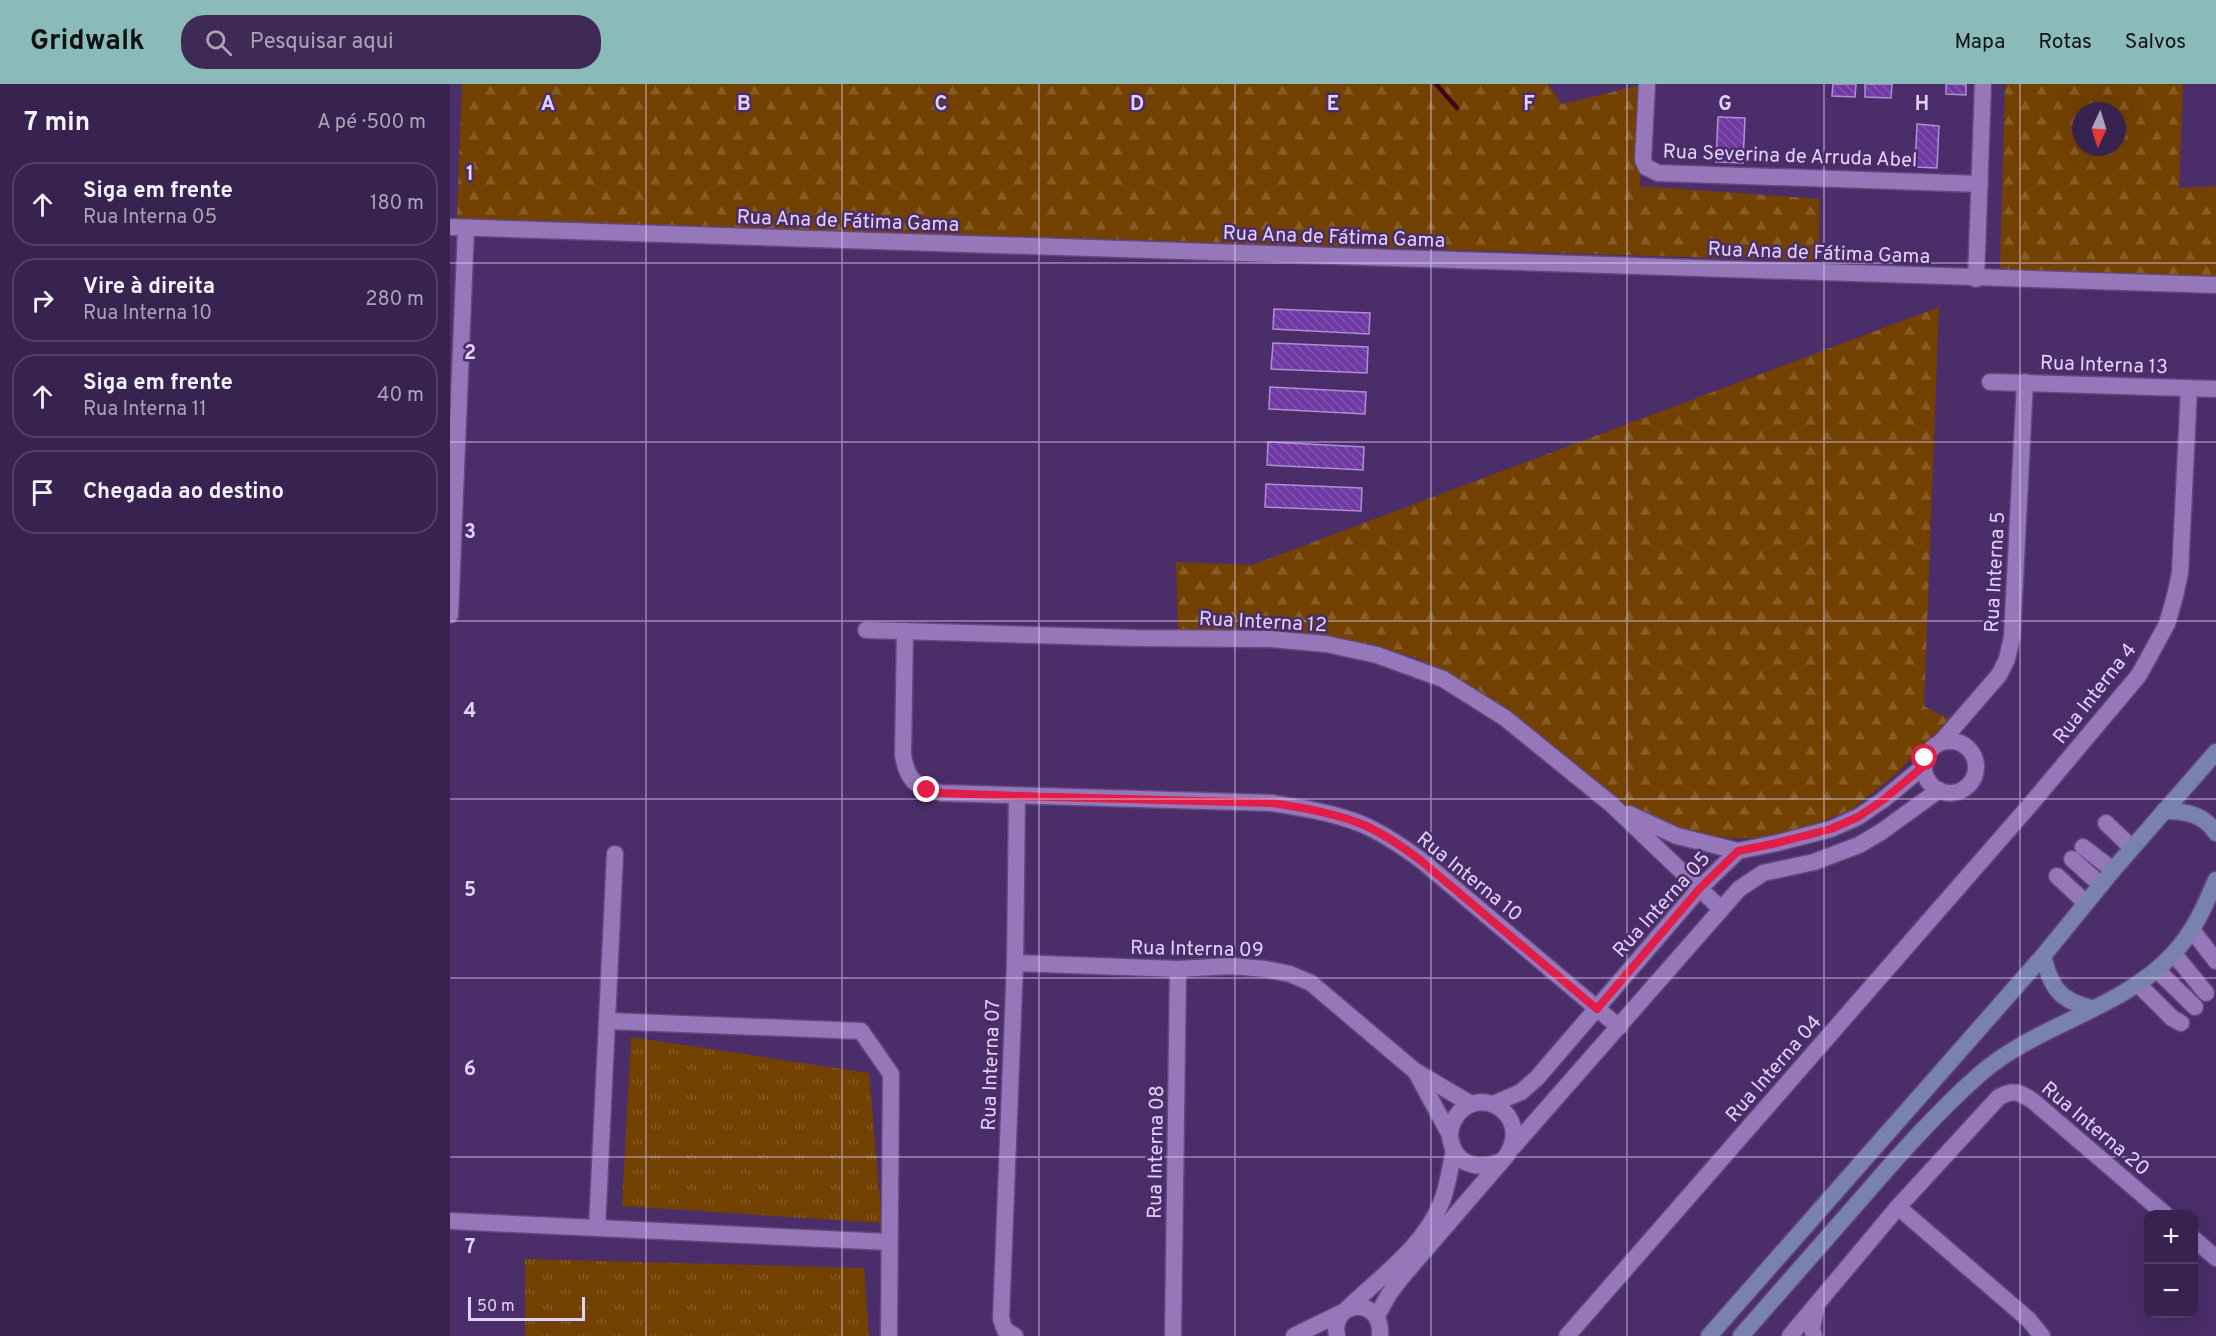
<!DOCTYPE html>
<html lang="pt">
<meta charset="utf-8">
<style>
:root{--surface:#38224f;--page:#3f2a56;--text:#f1f3f6;--muted:#aba4b7;--line:#523f66;--accent:#8bbbb9}
body{margin:0;font-family:Overpass,sans-serif;background:var(--page);color:var(--text)}
.controls{position:absolute;right:18px;bottom:18px;display:grid;overflow:hidden;border-radius:12px;box-shadow:0 6px 24px #0002}
.controls button{width:54px;height:54px;display:grid;place-items:center;padding:0;border:0;border-bottom:2px solid var(--line);background:var(--surface);color:var(--text);font:30px sans-serif}
.compass{position:absolute;left:1622px;top:18px;width:54px;height:54px;border-radius:50%;background:var(--surface);box-shadow:0 6px 24px #0002;rotate:184deg}
.scale{position:absolute;left:18px;bottom:15px;width:117px;box-sizing:border-box;padding-left:6px;border:3px solid #e1d2f6;border-top:0;font-size:16px;line-height:21px;white-space:nowrap;color:#e1d2f6;-webkit-text-stroke:4px #4b2d69;paint-order:stroke}
.stop{position:absolute;width:18px;height:18px;margin:-14px;border:4px solid #e11d48;border-radius:50%;background:#fff}
.stop.end{background:#e11d48;border-color:#fff;box-shadow:0 2px 6px #0008}
.list{margin:0;padding:0;list-style:none}
h2{display:flex;justify-content:space-between;align-items:center;height:78px;margin:0;padding:0 24px;font-size:26px}
h2 small{font-size:20px;font-weight:400;color:var(--muted)}
.list li{display:grid;grid-template-columns:39px 1fr auto;gap:18px;align-items:center;box-sizing:border-box;height:84px;margin:0 12px 12px;padding:0 12px;border:2px solid var(--line);border-radius:24px}
.list b{display:block;font-size:22px;white-space:nowrap}
.list p{margin:0;font-size:20px;white-space:nowrap;color:var(--muted)}
.list em{font-size:20px;font-style:normal;color:var(--muted)}
.icon{flex:none;width:33px;height:33px;fill:none;stroke:currentColor;stroke-width:2;stroke-linecap:round;stroke-linejoin:round}
.map{position:relative;flex:none;width:1766px;height:1252px;overflow:hidden}
header{display:flex;align-items:center;gap:36px;box-sizing:border-box;height:84px;padding:0 30px;background:var(--accent);color:#111}
header strong{font-size:28px}
nav{display:flex;gap:33px;margin-inline-start:auto;font-size:21px}
.search{width:420px;height:54px;background:var(--page);display:flex;align-items:center;gap:15px;box-sizing:border-box;padding:0 21px;border-radius:24px;color:var(--muted);font-size:22px}
main{display:flex}
aside{flex:1;background:var(--surface)}
.map>svg:first-child{display:block}
.grass{fill:url(#grass-tufts)}
.forest{fill:url(#forest-firs);fill-rule:evenodd}
.lines{fill:none;stroke-linecap:round;stroke-linejoin:round}
.stream{stroke:#46021d;stroke-width:4.5}
.building{fill:url(#building-back-hatch);stroke:#ad8fd3;stroke-width:1.5}
.minor-casing{stroke:#62487c;stroke-width:19}
.secondary-casing{stroke:#62487c;stroke-width:19}
.minor{stroke:#9577ba;stroke-width:16}
.secondary{stroke:#7982ad;stroke-width:16}
.route{stroke:#e11d48;stroke-width:8}
.grid{fill:none;stroke:#e1d2f6;stroke-width:1.5;stroke-opacity:0.55}
.labels{text-anchor:middle;stroke-width:5;stroke-linejoin:round;paint-order:stroke}
.street-label{font-size:20px;fill:#e1d2f6;stroke:#4b2d69}
.grid-label{font-size:20px;text-anchor:middle;font-weight:bold;fill:#e1d2f6;stroke:#4b2d69;stroke-width:5;stroke-linejoin:round;paint-order:stroke}
</style>
<header>
<strong>Gridwalk</strong>
<div class="search"><svg class="icon" aria-label="search" viewBox="0 0 24 24"><circle cx="10" cy="10" r="6"/><path d="M15 15l6 6"/></svg>Pesquisar aqui</div>
<nav><a>Mapa</a><a>Rotas</a><a>Salvos</a></nav>
</header>
<main>
<aside>
<h2>7 min<small>A pé · 500 m</small></h2>
<ul class="list">
<li><svg class="icon" aria-label="ahead" viewBox="0 0 24 24"><path d="M12 20V5M6 11l6-6 6 6"/></svg><div><b>Siga em frente</b><p>Rua Interna 05</p></div><em>180 m</em></li>
<li><svg class="icon" aria-label="right" viewBox="0 0 24 24"><path d="M7 20v-9h11M14 6l5 5-5 5"/></svg><div><b>Vire à direita</b><p>Rua Interna 10</p></div><em>280 m</em></li>
<li><svg class="icon" aria-label="ahead" viewBox="0 0 24 24"><path d="M12 20V5M6 11l6-6 6 6"/></svg><div><b>Siga em frente</b><p>Rua Interna 11</p></div><em>40 m</em></li>
<li><svg class="icon" aria-label="arrive" viewBox="0 0 24 24"><path d="M6 21V4h12l-3 4 3 4H6"/></svg><div><b>Chegada ao destino</b></div></li>
</ul>
</aside>
<div class="map">
<svg width="1766" height="1252" viewBox="0 0 1766 1252">
<defs>
<pattern id="grass-tufts" width="24" height="20" patternUnits="userSpaceOnUse" patternTransform="scale(1.5)"><rect width="24" height="20" fill="#724100"/><path d="M3 7l-1-3M5 7V3M7 7l1-3M15 17l-1-3M17 17v-4M19 17l1-3" fill="none" stroke="#865c26"/></pattern>
<pattern id="forest-firs" width="22" height="20" patternUnits="userSpaceOnUse" patternTransform="scale(1.5)"><rect width="22" height="20" fill="#724100"/><path d="M5 1l3.5 6h-7zM16 11l3.5 6h-7z" fill="#865c26"/></pattern>
<pattern id="building-back-hatch" width="6" height="6" patternUnits="userSpaceOnUse" patternTransform="scale(1.5)"><rect width="6" height="6" fill="#7039a3"/><path d="M-1 5l2 2M0 0l6 6M5-1l2 2" fill="none" stroke="#8455b0"/></pattern>
</defs>
<rect width="100%" height="100%" fill="#4b2d69"/>
<g class="grass">
<polygon points="181,953 419,989 432,1139 172,1122"/>
<polygon points="75,1175 414,1184 419,1252 75,1252"/>
</g>
<g class="forest">
<polygon points="12,0 1098,0 1112,20 1191,1 1190,102 1370,115 1368,177 7,135"/>
<path d="M1555,0H1733L1729,104L1766,102V194L1550,185ZM1631,27H1667V63H1631Z"/>
<polygon points="1489,223 1474,622 1499,635 1444,692 1402,725 1356,744 1317,754 1278,754 1224,745 1185,729 1102,663 967,574 904,558 728,547 726,478 802,481"/>
</g>
<g class="lines">
<polyline class="stream" points="986,0 1007,24"/>
</g>
<g class="building">
<polygon points="1383,0 1406,0 1405,13 1382,12"/>
<polygon points="1415,0 1442,0 1441,14 1415,13"/>
<polygon points="1496,0 1516,0 1516,11 1496,10"/>
<polygon points="1268,33 1295,34 1293,79 1266,78"/>
<polygon points="1467,40 1489,42 1487,84 1465,83"/>
<polygon points="824,225 920,229 919,250 823,245"/>
<polygon points="823,259 918,263 917,289 821,285"/>
<polygon points="820,303 916,308 915,330 819,325"/>
<polygon points="818,358 914,363 913,386 817,381"/>
<polygon points="816,400 912,404 911,427 815,423"/>
</g>
<g class="lines">
<g class="minor-casing">
<g id="minor">
<polyline points="1197,0 1193,76 1196,83 1208,89 1530,100"/>
<polyline points="0,143 1766,201"/>
<polyline points="1526,195 1533,0"/>
<polyline points="1540,298 1766,305"/>
<polyline points="0,531 16,144"/>
<polyline points="416,546 686,554 819,555 876,560 927,571 993,595 1055,634 1161,720 1271,825"/>
<path d="M455,547L453,671C457,696 466,704 491,709L822,719C853,724 885,729 914,741C934,750 953,763 971,776L1169,943"/>
<circle cx="1500" cy="683" r="26"/>
<polyline points="1491,658 1549,591 1557,575 1562,553 1575,298"/>
<polyline points="1179,730 1227,752 1288,767"/>
<polyline points="1656,739 1682,764"/>
<polyline points="1633,763 1663,786"/>
<polyline points="1622,775 1651,801"/>
<polyline points="1607,792 1636,819"/>
<polyline points="1742,846 1766,877"/>
<polyline points="1724,870 1756,909"/>
<polyline points="565,879 728,885 781,882 815,885 840,890 861,899 965,987 1021,1020"/>
<polyline points="1707,886 1745,923"/>
<polyline points="1688,900 1722,934 1731,939"/>
<polyline points="157,937 411,947 441,990 439,1252"/>
<polyline points="967,990 1000,1051"/>
<polyline points="1043,1020 1071,1008 1087,994 1250,804 1288,767 1327,759 1381,745 1408,733 1433,716 1474,682"/>
<polyline points="1063,1063 1289,805 1313,789 1364,778 1409,761 1431,748 1489,706"/>
<polyline points="1448,1123 1578,1235 1592,1252"/>
<polyline points="0,1137 439,1158"/>
<polyline points="147,1144 165,770"/>
<polyline points="1744,1155 1766,1174"/>
<path d="M897,1225C932,1191 974,1163 992,1117C998,1101 1000,1083 1004,1067"/>
<path d="M927,1232L939,1210L952,1193L1057,1071C1083,1029 1025,997 1004,1036C1000,1043 999,1050 1001,1058C1007,1082 1030,1086 1049,1078"/>
<polyline points="565,1252 555,1246 551,1235 565,879 567,712"/>
<polyline points="723,1252 728,885"/>
<polyline points="844,1252 893,1228"/>
<path d="M887,1252C879,1217 933,1210 930,1252"/>
<polyline points="1117,1252 1580,721 1689,591 1717,540 1725,512 1730,489 1739,304"/>
<path d="M1340,1252L1448,1123L1549,1013C1563,1005 1570,1008 1583,1017L1715,1130"/>
<polyline points="1364,1252 1362,1245 1366,1223"/>
</g>
</g>
<g class="secondary-casing">
<g id="secondary">
<path d="M1714,727C1735,727 1754,730 1766,749"/>
<path d="M1593,872C1601,903 1609,917 1642,924"/>
<polyline points="1259,1252 1593,872 1663,786 1766,668"/>
<path d="M1291,1252C1331,1206 1371,1161 1411,1115C1449,1071 1487,1028 1530,990C1587,940 1673,925 1723,870C1743,849 1755,822 1766,796"/>
</g>
</g>
<use href="#minor" class="minor"/>
<use href="#secondary" class="secondary"/>
</g>
<g class="lines">
<path class="route" d="M477,706L491,709L567,712L822,719C853,724 885,729 914,741C934,750 953,763 970,776L1147,925L1250,804L1288,767L1327,759L1381,745L1408,733L1433,716L1474,682L1475,674"/>
</g>
<path class="grid" d="M196,0V1252M392,0V1252M589,0V1252M785,0V1252M981,0V1252M1177,0V1252M1374,0V1252M1570,0V1252M0,179H1766M0,358H1766M0,537H1766M0,715H1766M0,894H1766M0,1073H1766"/>
<g class="labels">
<g class="street-label">
<text transform="translate(1340 71) rotate(2)" y="7">Rua Severina de Arruda Abel</text>
<text transform="translate(398 136) rotate(2)" y="7">Rua Ana de Fátima Gama</text>
<text transform="translate(884 152) rotate(2)" y="7">Rua Ana de Fátima Gama</text>
<text transform="translate(1369 168) rotate(2)" y="7">Rua Ana de Fátima Gama</text>
<text transform="translate(1654 280) rotate(2)" y="7">Rua Interna 13</text>
<text transform="translate(1544 488) rotate(-87)" y="7">Rua Interna 5</text>
<text transform="translate(813 537) rotate(3)" y="7">Rua Interna 12</text>
<text transform="translate(1644 609) rotate(-52)" y="7">Rua Interna 4</text>
<text transform="translate(1020 792) rotate(39)" y="7">Rua Interna 10</text>
<text transform="translate(1211 820) rotate(-48)" y="7">Rua Interna 05</text>
<text transform="translate(747 864) rotate(1)" y="7">Rua Interna 09</text>
<text transform="translate(540 981) rotate(-88)" y="7">Rua Interna 07</text>
<text transform="translate(1323 984) rotate(-49)" y="7">Rua Interna 04</text>
<text transform="translate(1646 1044) rotate(40)" y="7">Rua Interna 20</text>
<text transform="translate(705 1068) rotate(-89)" y="7">Rua Interna 08</text>
</g>
</g>
<g class="grid-label">
<text x="98" y="26">A</text>
<text x="294" y="26">B</text>
<text x="491" y="26">C</text>
<text x="687" y="26">D</text>
<text x="883" y="26">E</text>
<text x="1079" y="26">F</text>
<text x="1275" y="26">G</text>
<text x="1472" y="26">H</text>
<text x="20" y="96">1</text>
<text x="20" y="275">2</text>
<text x="20" y="454">3</text>
<text x="20" y="633">4</text>
<text x="20" y="812">5</text>
<text x="20" y="991">6</text>
<text x="20" y="1169">7</text>
</g>
</svg>
<div class="controls">
<button>+</button>
<button>−</button>
</div>
<svg class="compass" viewBox="-18 -18 36 36"><path d="M0-13l5 13h-10z" fill="#e53935"/><path d="M0 13l5-13h-10z" fill="#aba4b7"/></svg>
<div class="scale">50 m</div>
<div class="stop" style="left:1475px;top:674px"></div>
<div class="stop end" style="left:477px;top:706px"></div>
</div>
</main>
